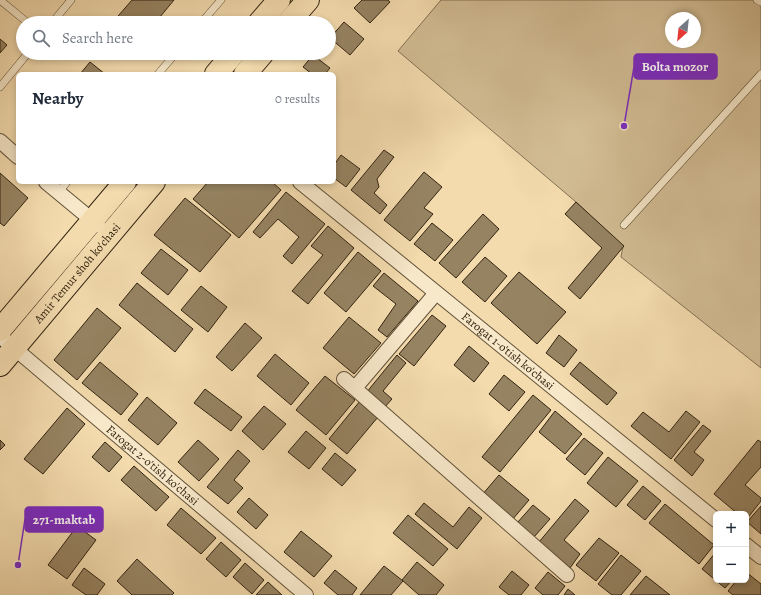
<!DOCTYPE html>
<meta charset="utf-8">
<style>
:root{--surface:#fff;--page:#f2f2f3;--text:#1f2937;--muted:#747a83;--line:#e0e1e3}
body{margin:0;font-family:Alegreya,serif;background:var(--page);color:var(--text)}
.controls{position:absolute;right:12px;bottom:12px;display:grid;overflow:hidden;border-radius:6px;box-shadow:0 2px 6px #0003}
.controls button{width:36px;height:36px;display:grid;place-items:center;padding:0;border:0;border-bottom:1px solid var(--line);background:var(--surface);color:var(--text);font:20px sans-serif}
.compass{position:absolute;left:665px;top:12px;width:36px;height:36px;border-radius:50%;background:var(--surface);box-shadow:0 2px 6px #0003;rotate:207deg}
.list{margin:0;padding:0;list-style:none}
h2{display:flex;justify-content:space-between;align-items:center;height:52px;margin:0;padding:0 16px;font-size:17px}
h2 small{font-size:13px;font-weight:400;color:var(--muted)}
.icon{flex:none;width:22px;height:22px;fill:none;stroke:currentColor;stroke-width:2;stroke-linecap:round;stroke-linejoin:round}
.map{position:relative;flex:none;width:761px;height:595px;overflow:hidden}
.search{position:absolute;background:var(--surface);box-shadow:0 2px 6px #0003;left:16px;top:16px;width:320px;height:44px;display:flex;align-items:center;gap:10px;box-sizing:border-box;padding:0 14px;border-radius:22px;color:var(--muted);font-size:15px}
.panel{position:absolute;background:var(--surface);box-shadow:0 2px 6px #0003;left:16px;top:72px;width:320px;height:112px;border-radius:6px}
.map>svg:first-child{display:block}
.green{fill:#d2bc93;stroke:#827052;fill-rule:evenodd}
.building{fill:#968362;stroke:#322310}
.lines{fill:none;stroke-linecap:round;stroke-linejoin:round}
.lane-casing{stroke:#625138;stroke-width:8}
.street-casing{stroke:#625138;stroke-width:16}
.primary-casing{stroke:#322310;stroke-width:24}
.lane{stroke:#f7e8ca;stroke-width:7}
.street{stroke:#f7e8ca;stroke-width:14}
.primary{stroke:#f3dbae;stroke-width:22}
.labels{text-anchor:middle;stroke-width:4;stroke-linejoin:round;paint-order:stroke}
.street-label{font-size:12px;fill:#322310;stroke:#f7e8ca}
.leader{fill:none;stroke:#7b2cbf;stroke-width:1.5}
.callout-dot{fill:#7b2cbf;stroke:#f7e8ca;stroke-width:1.5}
.callout{fill:#7b2cbf;stroke:#7b2cbf;stroke-width:1.5}
.callout-label{font-size:13px;text-anchor:middle;font-weight:bold;fill:#fff}
</style>
<div class="map">
<svg width="761" height="595" viewBox="0 0 761 595">
<rect width="100%" height="100%" fill="#f3dbae"/>
<filter id="stains"><feTurbulence type="fractalNoise" baseFrequency=".005" numOctaves="4"/><feColorMatrix values="0 0 0 0 .2 0 0 0 0 .09 0 0 0 0 .02 0 0 0 .5 -.17"/></filter>
<radialGradient id="worn" r=".72"><stop offset=".6" stop-color="#630" stop-opacity="0"/><stop offset="1" stop-color="#630" stop-opacity=".3"/></radialGradient>
<path class="green" d="M441,0H761V368L621,257L623,246L576,202L398,51ZM671,18H695V42H671Z"/>
<g class="building">
<polygon points="132,0 174,0 155,23 112,23"/>
<polygon points="362,0 388,0 390,2 370,23 354,8"/>
<polygon points="344,22 364,39 350,55 330,38"/>
<polygon points="0,39 7,45 0,53"/>
<polygon points="119,53 130,53 125,58"/>
<polygon points="313,55 330,68 325,74 312,74 303,67"/>
<polygon points="90,62 105,74 80,74"/>
<polygon points="384,150 394,157 377,179 379,187 374,193 387,205 380,214 351,190"/>
<polygon points="341,155 360,169 346,187 334,178 334,165"/>
<polygon points="424,172 442,187 424,208 433,214 410,241 384,220"/>
<polygon points="0,173 28,198 4,226 0,223"/>
<polygon points="208,182 272,182 281,190 239,238 193,199"/>
<polygon points="286,192 325,224 292,264 283,256 299,237 278,219 260,238 253,232"/>
<polygon points="185,198 231,235 200,272 154,235"/>
<polygon points="576,202 624,246 580,299 568,288 602,248 565,214"/>
<polygon points="483,214 499,229 456,278 439,263"/>
<polygon points="432,223 453,240 435,261 414,244"/>
<polygon points="328,226 354,248 308,304 292,291 323,255 311,246"/>
<polygon points="161,249 188,270 168,295 141,273"/>
<polygon points="358,252 381,271 346,312 324,293"/>
<polygon points="485,257 507,276 485,302 462,282"/>
<polygon points="519,272 566,312 537,344 491,303"/>
<polygon points="384,273 418,301 387,337 378,330 396,304 373,286"/>
<polygon points="137,283 193,329 175,352 119,305"/>
<polygon points="201,286 227,307 208,332 181,310"/>
<polygon points="97,308 121,328 77,380 54,360"/>
<polygon points="432,315 446,326 414,366 399,354"/>
<polygon points="349,317 381,343 354,374 323,348"/>
<polygon points="245,323 262,338 232,371 216,357"/>
<polygon points="559,335 577,350 564,367 546,353"/>
<polygon points="469,346 489,363 474,382 454,365"/>
<polygon points="275,354 309,383 291,405 257,376"/>
<polygon points="397,355 406,363 383,391 392,399 384,408 366,393"/>
<polygon points="100,362 138,394 121,415 82,383"/>
<polygon points="580,362 617,393 607,405 570,374"/>
<polygon points="504,375 525,392 509,411 489,394"/>
<polygon points="325,376 355,400 326,435 296,410"/>
<polygon points="205,389 242,417 231,431 194,403"/>
<polygon points="533,395 551,410 500,472 482,457"/>
<polygon points="147,397 177,423 158,445 128,420"/>
<polygon points="360,401 378,417 347,454 329,439"/>
<polygon points="264,406 286,424 263,450 242,431"/>
<polygon points="67,408 85,424 43,474 24,459"/>
<polygon points="555,411 582,434 565,454 539,432"/>
<polygon points="686,411 700,422 671,459 631,426 643,412 669,432"/>
<polygon points="703,425 711,431 694,452 704,460 692,476 674,460"/>
<polygon points="306,431 326,448 309,469 288,452"/>
<polygon points="584,438 603,453 585,475 566,459"/>
<polygon points="0,440 5,445 0,450"/>
<polygon points="198,440 219,459 199,481 178,462"/>
<polygon points="758,440 761,442 761,467 745,485 761,498 761,501 746,520 746,514 738,514 714,494"/>
<polygon points="105,442 122,457 109,472 92,457"/>
<polygon points="238,450 250,461 234,480 243,488 228,504 207,487"/>
<polygon points="335,453 356,470 342,486 322,469"/>
<polygon points="608,457 638,481 616,507 587,483"/>
<polygon points="134,466 169,497 156,511 121,480"/>
<polygon points="499,475 529,500 512,520 482,495"/>
<polygon points="643,486 661,501 645,520 627,505"/>
<polygon points="249,498 268,515 256,529 237,512"/>
<polygon points="575,499 589,511 564,540 580,554 570,568 539,542"/>
<polygon points="424,503 453,527 469,507 482,518 457,549 415,514"/>
<polygon points="665,504 714,545 699,564 649,523"/>
<polygon points="533,505 550,519 534,537 517,523"/>
<polygon points="761,506 761,534 747,522"/>
<polygon points="181,508 216,538 201,554 167,525"/>
<polygon points="408,515 448,549 433,566 393,533"/>
<polygon points="77,526 96,540 67,579 48,565"/>
<polygon points="301,531 332,556 314,577 284,552"/>
<polygon points="599,538 619,553 596,581 576,565"/>
<polygon points="221,542 241,560 226,577 206,559"/>
<polygon points="716,552 716,580 732,580 725,588 702,569"/>
<polygon points="621,555 641,571 621,595 612,595 598,584"/>
<polygon points="137,559 174,593 172,595 132,595 117,581"/>
<polygon points="417,562 444,585 436,595 419,595 402,580"/>
<polygon points="245,563 264,580 252,594 233,577"/>
<polygon points="384,566 403,581 391,595 360,595"/>
<polygon points="84,568 105,584 97,595 86,595 72,585"/>
<polygon points="335,570 357,588 352,595 338,595 324,583"/>
<polygon points="512,571 529,585 521,595 509,595 499,587"/>
<polygon points="548,572 565,586 558,595 543,595 535,588"/>
<polygon points="746,572 761,584 761,595 733,595 728,591 737,580 746,580"/>
<polygon points="646,576 670,595 630,595"/>
<polygon points="268,582 282,595 256,595"/>
<polygon points="568,589 575,595 564,595"/>
</g>
<g class="lines">
<g class="lane-casing">
<g id="lane">
<polyline points="0,0 28,23"/>
<polyline points="757,0 761,2"/>
<polyline points="52,23 71,0"/>
<polyline points="201,23 221,0"/>
<polyline points="158,74 176,53"/>
<polyline points="0,87 28,53"/>
<polyline points="58,193 67,182"/>
<polyline points="624,225 761,74"/>
</g>
</g>
<g class="street-casing">
<g id="street">
<polyline points="0,141 18,157"/>
<polyline points="46,182 98,225"/>
<path id="s1" d="M300,182L716,520"/>
<path id="s2" d="M0,336L306,595"/>
<polyline points="344,379 567,575"/>
<polyline points="355,388 436,293"/>
<polyline points="746,545 761,557"/>
</g>
</g>
<g class="primary-casing">
<g id="primary">
<polyline points="259,23 279,0"/>
<polyline points="288,23 308,0"/>
<polyline points="216,74 234,53"/>
<polyline points="245,74 263,53"/>
<polyline points="0,330 125,182"/>
<path id="s3" d="M0,365L154,182"/>
</g>
</g>
<use href="#lane" class="lane"/>
<use href="#street" class="street"/>
<use href="#primary" class="primary"/>
</g>
<g class="labels">
<g class="street-label">
<text dy="4" stroke="none"><textPath href="#s3" startOffset="120">Amir Temur shoh ko'chasi</textPath></text>
<text dy="4" stroke="none"><textPath href="#s1" startOffset="268">Farogat 1-o'tish ko'chasi</textPath></text>
<text dy="4" stroke="none"><textPath href="#s2" startOffset="200">Farogat 2-o'tish ko'chasi</textPath></text>
</g>
</g>
<path class="leader" d="M624 126L634 67M18 565L25 519"/>
<g class="callout-dot">
<circle cx="624" cy="126" r="4"/>
<circle cx="18" cy="565" r="4"/>
</g>
<g class="callout">
<rect x="634" y="54" width="83" height="25" rx="4"/>
<rect x="25" y="507" width="78" height="25" rx="4"/>
</g>
<g class="callout-label">
<text x="675" y="71">Bolta mozor</text>
<text x="64" y="524">271-maktab</text>
</g>
<rect width="100%" height="100%" filter="url(#stains)"/>
<rect width="100%" height="100%" fill="url(#worn)"/>
</svg>
<div class="controls">
<button>+</button>
<button>−</button>
</div>
<svg class="compass" viewBox="-18 -18 36 36"><path d="M0-13l5 13h-10z" fill="#e53935"/><path d="M0 13l5-13h-10z" fill="#747a83"/></svg>
<div class="search"><svg class="icon" aria-label="search" viewBox="0 0 24 24"><circle cx="10" cy="10" r="6"/><path d="M15 15l6 6"/></svg>Search here</div>
<section class="panel">
<h2>Nearby<small>0 results</small></h2>
<ul class="list">
</ul>
</section>
</div>
